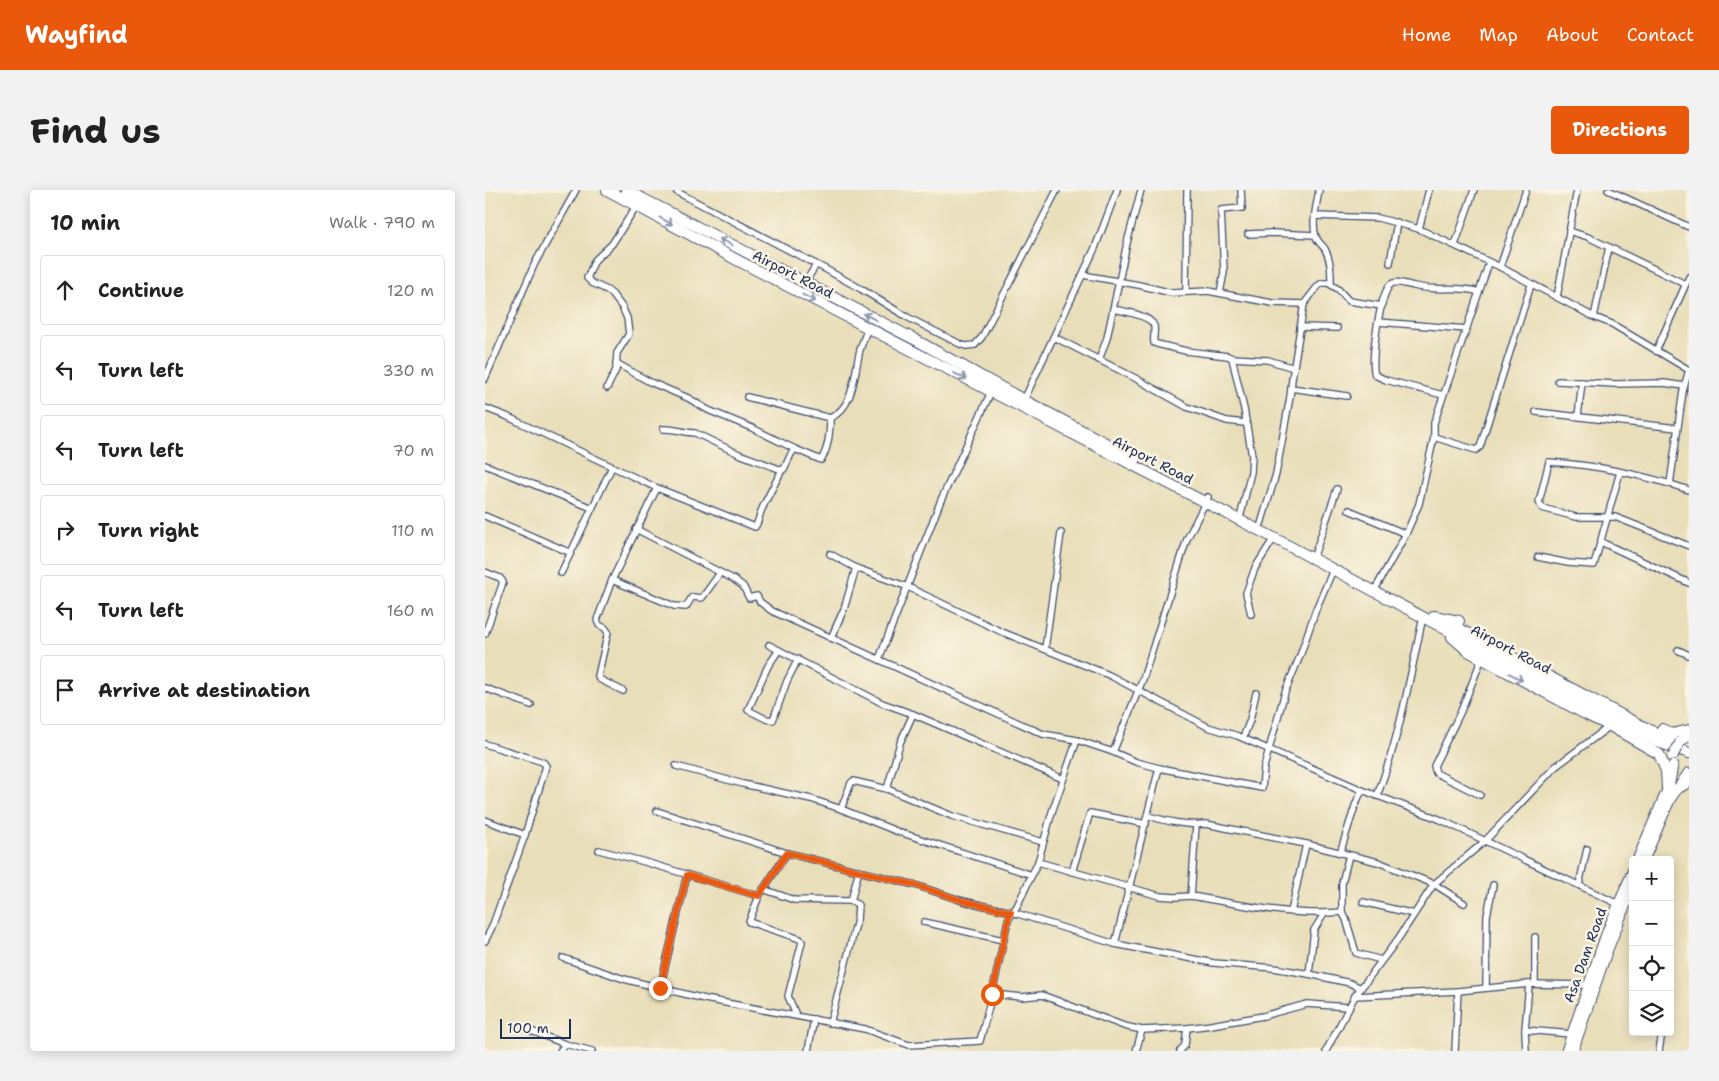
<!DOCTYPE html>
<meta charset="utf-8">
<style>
:root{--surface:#fff;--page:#f2f2f2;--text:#222;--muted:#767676;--line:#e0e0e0;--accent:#ea580c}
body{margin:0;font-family:"Shantell Sans",sans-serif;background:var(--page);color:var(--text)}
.controls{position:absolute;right:15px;bottom:15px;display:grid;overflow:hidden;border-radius:5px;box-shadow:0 2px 12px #0003}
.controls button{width:45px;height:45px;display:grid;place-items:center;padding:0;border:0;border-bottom:1px solid var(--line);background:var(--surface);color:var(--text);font:25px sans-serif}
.scale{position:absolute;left:15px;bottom:12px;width:71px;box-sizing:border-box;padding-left:5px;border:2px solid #1b2f5e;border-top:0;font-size:14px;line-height:18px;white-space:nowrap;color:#1b2f5e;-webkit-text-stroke:4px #fcf5e5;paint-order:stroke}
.stop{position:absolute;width:15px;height:15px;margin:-11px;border:4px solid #ea580c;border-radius:50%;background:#fff}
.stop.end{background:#ea580c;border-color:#fff;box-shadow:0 1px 5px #0008}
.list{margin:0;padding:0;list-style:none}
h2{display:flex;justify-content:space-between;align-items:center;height:65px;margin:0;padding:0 20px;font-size:21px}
h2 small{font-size:16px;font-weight:400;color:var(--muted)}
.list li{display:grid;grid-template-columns:32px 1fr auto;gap:15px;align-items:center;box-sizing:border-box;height:70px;margin:0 10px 10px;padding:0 10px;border:1px solid var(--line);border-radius:5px}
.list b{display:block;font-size:19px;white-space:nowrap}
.list em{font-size:16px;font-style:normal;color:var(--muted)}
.icon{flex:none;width:28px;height:28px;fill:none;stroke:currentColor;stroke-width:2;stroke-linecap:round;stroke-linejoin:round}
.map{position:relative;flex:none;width:1204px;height:861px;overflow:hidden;border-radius:5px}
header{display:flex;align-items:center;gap:30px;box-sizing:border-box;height:70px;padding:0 25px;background:var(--accent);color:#fff}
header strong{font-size:24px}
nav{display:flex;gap:28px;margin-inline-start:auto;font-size:18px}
.intro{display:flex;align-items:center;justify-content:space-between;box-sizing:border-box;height:120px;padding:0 30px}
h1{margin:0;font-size:35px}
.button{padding:12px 22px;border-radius:5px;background:var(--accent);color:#fff;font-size:18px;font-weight:700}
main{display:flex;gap:30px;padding:0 30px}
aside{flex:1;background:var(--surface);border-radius:5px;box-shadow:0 2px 12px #0003}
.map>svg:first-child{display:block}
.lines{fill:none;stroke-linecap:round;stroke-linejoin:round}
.minor-casing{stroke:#3a496c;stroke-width:8}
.primary-casing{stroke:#3a496c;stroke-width:11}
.trunk-casing{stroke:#3a496c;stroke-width:12}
.minor{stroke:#fff;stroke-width:5.5}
.primary{stroke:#fff;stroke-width:9}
.trunk{stroke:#fff;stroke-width:10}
.primary-bridge-casing{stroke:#3a496c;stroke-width:11;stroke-linecap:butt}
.primary-bridge{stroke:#fff;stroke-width:9}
.oneway{stroke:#8d97ae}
.route{stroke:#ea580c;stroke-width:6}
.labels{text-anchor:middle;stroke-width:5;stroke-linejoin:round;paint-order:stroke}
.street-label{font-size:14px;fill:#1b2f5e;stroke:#fcf5e5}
</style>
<header>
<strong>Wayfind</strong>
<nav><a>Home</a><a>Map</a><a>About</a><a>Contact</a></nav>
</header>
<div class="intro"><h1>Find us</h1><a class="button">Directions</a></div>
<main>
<aside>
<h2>10 min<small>Walk · 790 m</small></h2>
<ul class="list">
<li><svg class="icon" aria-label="ahead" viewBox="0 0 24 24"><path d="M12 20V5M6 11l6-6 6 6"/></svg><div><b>Continue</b></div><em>120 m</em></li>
<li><svg class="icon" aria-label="left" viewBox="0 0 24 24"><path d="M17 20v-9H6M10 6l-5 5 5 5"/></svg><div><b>Turn left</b></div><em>330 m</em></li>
<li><svg class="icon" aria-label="left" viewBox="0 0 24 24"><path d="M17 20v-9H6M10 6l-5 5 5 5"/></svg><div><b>Turn left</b></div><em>70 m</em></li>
<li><svg class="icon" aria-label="right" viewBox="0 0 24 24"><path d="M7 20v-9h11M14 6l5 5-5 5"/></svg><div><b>Turn right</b></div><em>110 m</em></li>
<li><svg class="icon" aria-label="left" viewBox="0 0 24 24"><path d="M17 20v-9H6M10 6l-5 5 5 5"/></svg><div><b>Turn left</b></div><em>160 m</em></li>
<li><svg class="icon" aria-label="arrive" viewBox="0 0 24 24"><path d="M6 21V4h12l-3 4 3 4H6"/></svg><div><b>Arrive at destination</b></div></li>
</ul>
</aside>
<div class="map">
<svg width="1204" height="861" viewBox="0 0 1204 861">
<rect width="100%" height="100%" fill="#fcf5e5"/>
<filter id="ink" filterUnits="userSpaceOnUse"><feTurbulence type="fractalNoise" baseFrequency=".02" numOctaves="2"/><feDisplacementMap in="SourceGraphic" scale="10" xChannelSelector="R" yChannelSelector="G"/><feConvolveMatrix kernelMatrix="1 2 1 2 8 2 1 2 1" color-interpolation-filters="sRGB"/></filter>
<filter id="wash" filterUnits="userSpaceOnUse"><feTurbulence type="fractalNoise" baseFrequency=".0096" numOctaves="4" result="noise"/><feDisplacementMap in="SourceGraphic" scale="20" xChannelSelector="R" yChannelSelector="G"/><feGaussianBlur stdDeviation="1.12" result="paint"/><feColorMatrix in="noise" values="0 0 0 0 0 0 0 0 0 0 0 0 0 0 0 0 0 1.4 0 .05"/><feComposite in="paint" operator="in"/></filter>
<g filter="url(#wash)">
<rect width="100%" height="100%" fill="#e8deb9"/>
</g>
<g filter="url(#ink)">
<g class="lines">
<g class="minor-casing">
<g id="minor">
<path d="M834,0C832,14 826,33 831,47C833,52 837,55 840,59C846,70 846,82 846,94"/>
<polyline points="1123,0 1204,37"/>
<polyline points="192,2 342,80 376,99 422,127 475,154 481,156 490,155 497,147 572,0"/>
<polyline points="830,26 893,28 934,39 1015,77 1109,127 1127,134 1204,180"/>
<polyline points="934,39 944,0"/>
<polyline points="1084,41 1103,47 1200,94"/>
<polyline points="763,44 788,43 830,45"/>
<polyline points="970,55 989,0"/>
<polyline points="905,73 912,32"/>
<polyline points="1015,77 1041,0"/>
<polyline points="598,85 654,95 687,103 723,101 787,113 819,114"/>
<polyline points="320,93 331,75"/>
<polyline points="701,102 702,0"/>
<polyline points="735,103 739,82 736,20 757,18 756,0"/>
<polyline points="1072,107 1092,0"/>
<path d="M628,119C638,121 666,125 669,136C670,142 668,148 669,153L672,154L701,161L743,166L747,168L783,170L809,178"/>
<polyline points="1109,127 1124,57"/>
<polyline points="893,132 982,139"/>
<polyline points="815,137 852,138"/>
<polyline points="569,147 648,187 702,217 742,231 760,233"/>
<polyline points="1171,161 1204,87"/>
<polyline points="747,168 759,219 767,266 766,282 756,324"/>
<polyline points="614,170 622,148 642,53 656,0"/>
<polyline points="131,173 165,192 203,208 223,220 267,238 310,259"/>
<polyline points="0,189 50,73 91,0"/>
<polyline points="1073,191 1130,194 1179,193 1199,196"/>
<polyline points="122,198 131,180 132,163 144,144 142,128 137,117 127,104 122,100 107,93 102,88 110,70 127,54 152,15"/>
<polyline points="806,198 862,206"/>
<path d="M958,205L901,190L890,185C885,171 895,102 906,94C912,90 922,95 929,96C950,102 973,95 994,102"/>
<polyline points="262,207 345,228"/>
<polyline points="539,210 610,58 632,0"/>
<path d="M0,218L21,226L172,298L270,337C274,332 274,325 277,319C283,306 290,293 297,280L299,279L306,264L310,259L336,270C344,258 345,242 345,228C370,217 369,183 375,160C377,153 380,145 383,138"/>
<polyline points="1051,222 1192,238"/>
<polyline points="1093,226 1097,192"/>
<path d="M178,239C189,238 199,243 210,243L254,264L297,280"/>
<polyline points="949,247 991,260 995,257 1046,95"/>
<polyline points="0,275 107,318"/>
<polyline points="1185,294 1198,201 1204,180"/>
<path d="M1204,300C1159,285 1112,275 1064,272L1054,312L1057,318L1091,327H1130L1204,356"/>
<polyline points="864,320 921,344"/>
<polyline points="0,326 86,363"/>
<polyline points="776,334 791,284 805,207 807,189 819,114 833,96 837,93 843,93 853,99 864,111 897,116"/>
<polyline points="151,339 248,389 258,396 264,408 272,406 275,412 287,421 558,544 592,550 628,562 658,489 702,349 723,307"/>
<polyline points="1116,352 1204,393"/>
<polyline points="830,363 852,299"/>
<polyline points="345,364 371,378 423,397 517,442 624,485 723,537 753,546 877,600 954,629 1133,714"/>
<polyline points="1053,367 1083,373 1109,375 1135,282"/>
<polyline points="0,382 15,388 18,392 0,444"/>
<polyline points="76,383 127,277"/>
<polyline points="127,390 189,416 201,417 207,407 217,408 235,383"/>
<polyline points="892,396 921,344 934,314 949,247 949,233 1004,73"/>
<polyline points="766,424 761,403 770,378 789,348"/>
<polyline points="346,448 359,419 371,378"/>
<polyline points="284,455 397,513 428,524 578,589"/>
<polyline points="560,459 576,343"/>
<polyline points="294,460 283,476 263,520 281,529 288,530 302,491 313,469"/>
<polyline points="1193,460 1204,465"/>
<polyline points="394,469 456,310 506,202"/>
<polyline points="0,498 46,515"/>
<polyline points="138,501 114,489 113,486 123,442 120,438 114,435 112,430 127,390 172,298"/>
<polyline points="758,548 765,530 771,503"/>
<polyline points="0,554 55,571 59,573 61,576 40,645 7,737 0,751"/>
<polyline points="628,562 651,572 674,578 777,598 779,577 800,502 815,466 831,419 848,380"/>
<polyline points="191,576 258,594 326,609 356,619 411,641 547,685"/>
<polyline points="402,599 415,553 428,524"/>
<polyline points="995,605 951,583 949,576 976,521 997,468"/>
<path d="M892,606C914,549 925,487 938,427"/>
<polyline points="356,619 366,593 368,591 402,599 467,626 558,652"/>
<polyline points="172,621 302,663 430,695 478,711 527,722 630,754 729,773 789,778 824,784 865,793 876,798"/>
<path d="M663,626C682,631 701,636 721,634L821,654L893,672L949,694L979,713"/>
<polyline points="0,630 40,645"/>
<polyline points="114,660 160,672 274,706 302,663"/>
<polyline points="855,663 871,613 877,600"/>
<path d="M553,672L675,706L690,707L706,706C754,714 808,727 857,722V693L864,665"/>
<polyline points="587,682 605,623 661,634"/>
<polyline points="1094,695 1102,659"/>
<polyline points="278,699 309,710 366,711 374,680"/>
<polyline points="274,706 264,732 315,749 317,752 303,806 311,825"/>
<polyline points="706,706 711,635"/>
<polyline points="878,712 929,724"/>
<polyline points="806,722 821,654"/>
<polyline points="857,722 861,729 871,763 896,770"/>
<polyline points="439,732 518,750"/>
<polyline points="1050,747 1050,794"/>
<polyline points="630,754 674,578"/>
<polyline points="78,768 139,789 220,809 380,839 424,855 495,851 507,804 523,730 532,716 553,672 567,622 592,550"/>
<polyline points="824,784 829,740 839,724"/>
<polyline points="175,798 202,685"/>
<polyline points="1001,798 1002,726 1008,695"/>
<polyline points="507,804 537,807 557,805 639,836 657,840 702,838 726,835 778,826 822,814 863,817"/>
<polyline points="870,806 973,801 1044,794 1104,795"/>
<polyline points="345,833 372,730 373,715 366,711"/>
<polyline points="41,839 80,854 107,861"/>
<polyline points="1040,840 1087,844"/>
<polyline points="75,861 80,854"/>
<polyline points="323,861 329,829"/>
<polyline points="651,861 657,840"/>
<polyline points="695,861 700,855 702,838"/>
<polyline points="841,861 870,806 913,749 949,694 1000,651 1070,577 1125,536"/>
<polyline points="970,861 973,801"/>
<polyline points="1041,861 1040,840 1044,794"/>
<polyline points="1174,861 1177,842"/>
</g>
</g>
<g class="primary-casing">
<g id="primary">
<polyline points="1195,552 1204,546"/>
<polyline points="1152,670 1185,593 1188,575"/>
<polyline points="1159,670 1185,610 1203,583"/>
<polyline points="1081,861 1122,741 1148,680"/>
<polyline points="1088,861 1122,762 1148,697"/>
</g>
</g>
<g class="trunk-casing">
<g id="trunk">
<polyline points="122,0 252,70 789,348 1173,552 1204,563"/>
<polyline points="141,0 429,149 539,210 651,269"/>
<polyline points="949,426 974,431"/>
<polyline points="965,434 1195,556"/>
<polyline points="967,447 983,461 1102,525 1125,536 1174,564 1181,581 1182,599"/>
<polyline points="1177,539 1187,544 1204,540"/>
<polyline points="1190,600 1204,592"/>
</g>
</g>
<use href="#minor" class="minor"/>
<use href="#primary" class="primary"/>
<use href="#trunk" class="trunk"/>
<g class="primary-bridge-casing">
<polyline id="primary-bridge" points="1188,566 1195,552"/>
</g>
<use href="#primary-bridge" class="primary-bridge"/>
</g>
<defs><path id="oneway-shaft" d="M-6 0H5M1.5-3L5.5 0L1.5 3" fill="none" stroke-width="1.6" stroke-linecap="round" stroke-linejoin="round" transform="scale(1.25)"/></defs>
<g class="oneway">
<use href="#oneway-shaft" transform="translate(181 31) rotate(29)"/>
<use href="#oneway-shaft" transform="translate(241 52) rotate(-153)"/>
<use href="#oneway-shaft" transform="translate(324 108) rotate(27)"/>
<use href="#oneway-shaft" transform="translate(385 127) rotate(-153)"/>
<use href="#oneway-shaft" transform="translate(475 186) rotate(27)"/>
<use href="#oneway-shaft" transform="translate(1031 487) rotate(28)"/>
</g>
</g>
<g class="lines" filter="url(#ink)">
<polyline class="route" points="175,798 202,685 274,706 302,663 430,695 478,711 526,722 523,730 507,804"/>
</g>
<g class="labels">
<g class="street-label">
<text transform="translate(308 84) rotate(27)" y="5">Airport Road</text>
<text transform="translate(668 270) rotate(27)" y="5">Airport Road</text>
<text transform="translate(1026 459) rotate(28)" y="5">Airport Road</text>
<text transform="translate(1100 765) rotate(-70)" y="5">Asa Dam Road</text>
</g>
</g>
</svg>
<div class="controls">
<button>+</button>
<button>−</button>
<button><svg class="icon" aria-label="locate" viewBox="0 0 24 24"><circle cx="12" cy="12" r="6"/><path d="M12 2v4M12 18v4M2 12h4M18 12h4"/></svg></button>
<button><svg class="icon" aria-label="layers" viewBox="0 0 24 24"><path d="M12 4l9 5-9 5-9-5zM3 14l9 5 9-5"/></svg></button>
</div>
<div class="scale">100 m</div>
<div class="stop" style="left:507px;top:804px"></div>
<div class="stop end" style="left:175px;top:798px"></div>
</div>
</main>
